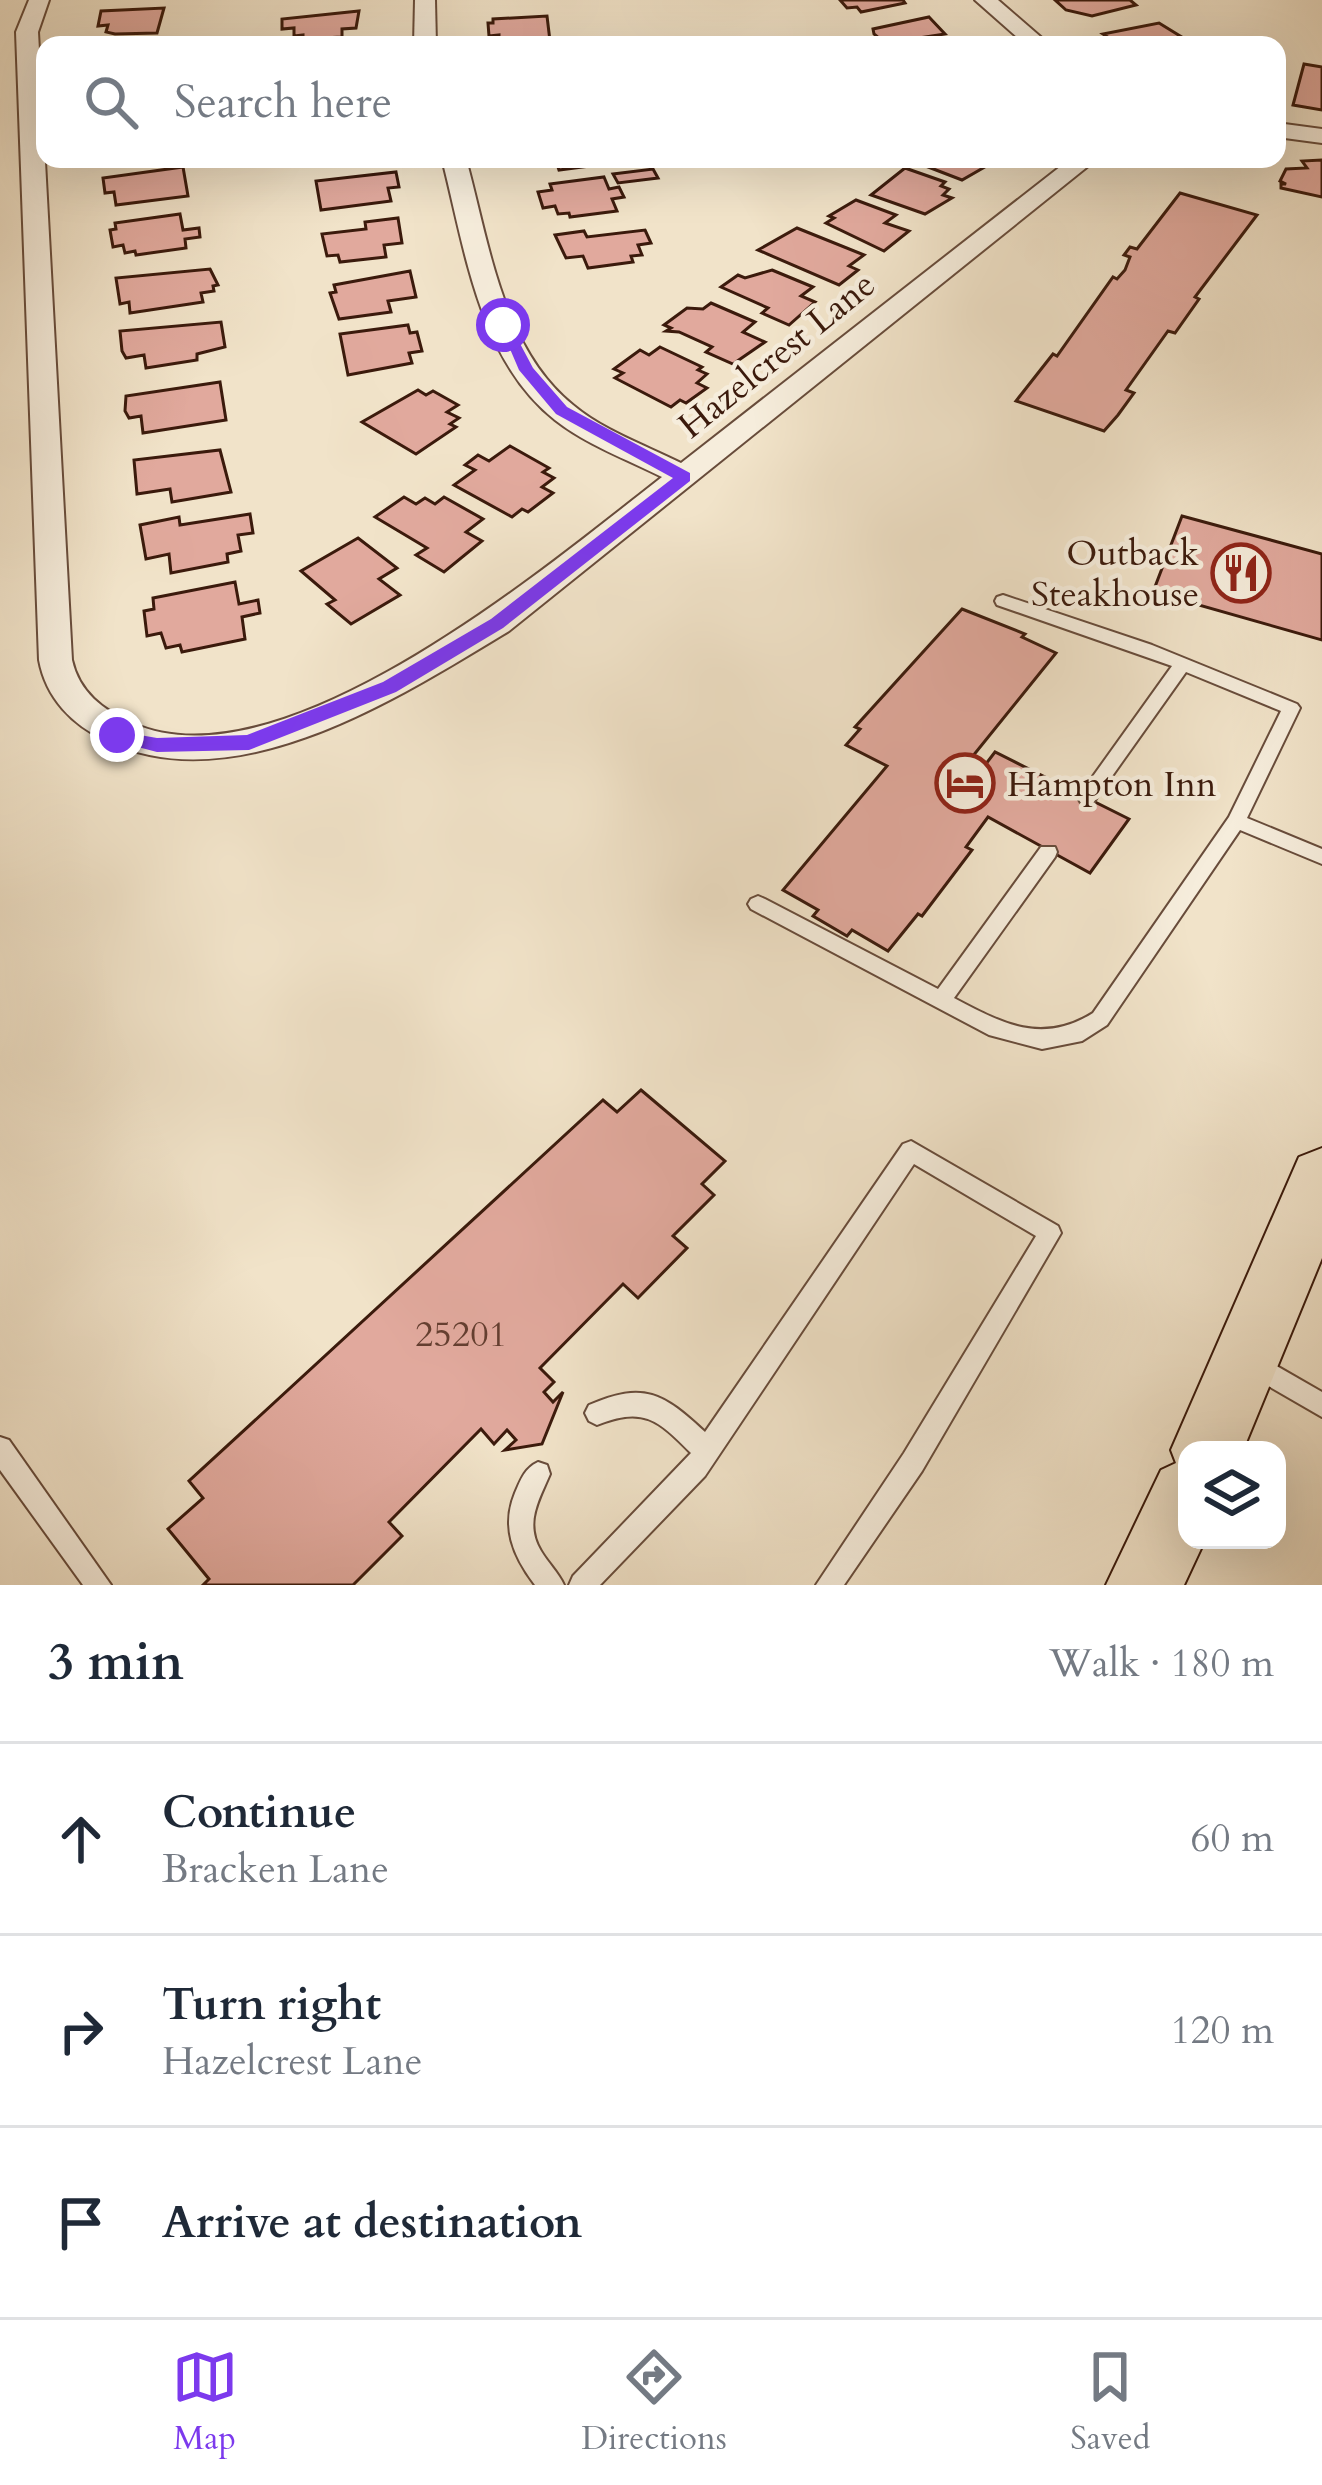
<!DOCTYPE html>
<meta charset="utf-8">
<style>
:root{--surface:#fff;--page:#f6f6f7;--text:#1f2937;--muted:#747a83;--line:#e0e1e3;--accent:#7c3aed}
body{margin:0;font-family:Cardo,serif;background:var(--page);color:var(--text)}
.controls{position:absolute;right:36px;bottom:36px;display:grid;overflow:hidden;border-radius:24px;box-shadow:0 12px 48px #0002}
.controls button{width:108px;height:108px;display:grid;place-items:center;padding:0;border:0;border-bottom:3px solid var(--line);background:var(--surface);color:var(--text);font:60px sans-serif}
.stop{position:absolute;width:36px;height:36px;margin:-27px;border:9px solid #7c3aed;border-radius:50%;background:#fff}
.stop.end{background:#7c3aed;border-color:#fff;box-shadow:0 3px 12px #0008}
.list{margin:0;padding:0;list-style:none}
h2{display:flex;justify-content:space-between;align-items:center;height:156px;margin:0;padding:0 48px;font-size:51px}
h2 small{font-size:39px;font-weight:400;color:var(--muted)}
.list li{display:grid;grid-template-columns:78px 1fr auto;gap:36px;align-items:center;box-sizing:border-box;height:192px;padding:0 48px;border-top:3px solid var(--line)}
.list b{display:block;font-size:45px;white-space:nowrap}
.list p{margin:0;font-size:39px;white-space:nowrap;color:var(--muted)}
.list em{font-size:39px;font-style:normal;color:var(--muted)}
.icon{flex:none;width:66px;height:66px;fill:none;stroke:currentColor;stroke-width:2;stroke-linecap:round;stroke-linejoin:round}
.map{position:relative;flex:none;width:1322px;height:1585px;overflow:hidden}
.search{position:absolute;background:var(--surface);box-shadow:0 12px 48px #0002;left:36px;right:36px;top:36px;height:132px;display:flex;align-items:center;gap:30px;box-sizing:border-box;padding:0 42px;border-radius:24px;color:var(--muted);font-size:45px}
.sheet{height:732px;background:var(--surface)}
nav{display:flex;justify-content:space-around;align-items:center;box-sizing:border-box;height:168px;border-top:3px solid var(--line);background:var(--surface);font-size:33px;color:var(--muted)}
nav a{display:grid;justify-items:center;gap:6px}
nav .on{color:var(--accent)}
.map>svg:first-child{display:block}
.building{fill:#e1a99d;stroke:#3b1a0c;stroke-width:3}
.lines{fill:none;stroke-linecap:round;stroke-linejoin:round}
.service-casing{stroke:#684c3b;stroke-width:4}
.minor-casing{stroke:#684c3b;stroke-width:4}
.primary-casing{stroke:#3b1a0c;stroke-width:4}
.service{fill:#f6eddc;fill-rule:evenodd}
.minor{fill:#f6eddc;fill-rule:evenodd}
.primary{fill:#f1e3c9;fill-rule:evenodd}
.route{fill:#7c3aed}
.labels{text-anchor:middle;stroke-width:9;stroke-linejoin:round;paint-order:stroke}
.street-label{font-size:36px;fill:#3b1a0c;stroke:#f6eddc}
.poi-label{font-size:36px;fill:#3b1a0c;stroke:#f6eddc;text-anchor:end}
.near-number-label{font-size:36px;fill:#643e30}
</style>
<div class="map">
<svg width="1322" height="1585" viewBox="0 0 1322 1585">
<rect width="100%" height="100%" fill="#f1e3c9"/>
<filter id="stains"><feTurbulence type="fractalNoise" baseFrequency=".00167" numOctaves="4"/><feColorMatrix values="0 0 0 0 .2 0 0 0 0 .09 0 0 0 0 .02 0 0 0 .5 -.17"/></filter>
<radialGradient id="worn" r=".72"><stop offset=".6" stop-color="#630" stop-opacity="0"/><stop offset="1" stop-color="#630" stop-opacity=".3"/></radialGradient>
<g class="building">
<polygon points="840,0 903,0 905,3 861,12 857,7 847,8"/>
<polygon points="1055,0 1130,0 1136,5 1092,16 1066,10"/>
<polygon points="164,8 157,33 115,34 106,32 108,25 98,26 101,11"/>
<polygon points="359,11 356,28 342,29 342,37 303,39 303,35 294,36 294,28 282,29 282,19"/>
<polygon points="547,16 550,41 508,43 499,41 499,35 489,36 488,23 493,23 493,19"/>
<polygon points="929,17 945,34 925,37 932,44 887,45 874,34 873,29"/>
<polygon points="1159,23 1185,39 1178,41 1184,45 1120,45 1103,34"/>
<polygon points="1304,64 1322,67 1322,110 1293,105"/>
<polygon points="530,159 603,159 605,164 559,170 556,161 531,164"/>
<polygon points="982,159 990,164 962,180 910,160"/>
<polygon points="1322,160 1322,197 1281,188 1281,184 1286,184 1280,181 1286,169 1307,168 1302,161"/>
<polygon points="183,167 188,196 116,205 114,192 105,193 103,178"/>
<polygon points="905,168 945,182 941,186 949,189 943,195 952,198 925,214 871,195"/>
<polygon points="653,169 658,178 618,183 613,174"/>
<polygon points="396,172 399,187 388,188 391,201 321,210 316,181"/>
<polygon points="604,177 609,189 619,187 624,197 612,199 617,211 570,217 569,213 558,214 555,206 543,208 538,192 552,190 550,184"/>
<polygon points="1180,193 1257,215 1195,297 1199,299 1175,333 1168,331 1126,390 1134,393 1118,415 1104,431 1016,401 1053,354 1057,356 1113,277 1117,279 1125,270 1130,257 1124,255 1130,247 1137,249"/>
<polygon points="856,200 896,215 885,223 909,231 884,251 826,223 834,218 829,216"/>
<polygon points="180,214 183,230 199,228 200,237 185,239 186,248 136,255 135,251 125,253 123,245 113,247 110,230 116,229 115,223"/>
<polygon points="398,218 402,243 384,245 386,257 340,262 338,255 327,256 322,234 366,229 365,222"/>
<polygon points="797,228 864,255 849,266 858,270 839,285 758,250"/>
<polygon points="645,230 651,243 638,245 642,255 631,256 633,262 588,268 583,256 566,258 555,235 584,231 587,237"/>
<polygon points="210,269 218,285 213,286 214,291 201,293 203,302 130,313 129,302 120,304 116,278"/>
<polygon points="772,270 813,287 801,296 815,302 789,325 762,313 768,308 721,287 738,275 745,278"/>
<polygon points="410,271 416,297 388,301 391,312 339,319 330,293 336,292 334,285"/>
<polygon points="711,303 755,322 743,332 765,342 733,364 706,352 712,347 679,332 666,331 671,328 664,325 687,308 703,309"/>
<polygon points="221,322 225,347 197,354 197,360 146,368 144,355 126,358 122,351 120,331"/>
<polygon points="408,325 410,333 417,332 422,351 409,353 412,363 348,375 340,334"/>
<polygon points="660,347 702,367 698,370 707,374 697,383 707,388 686,403 680,400 671,407 615,378 623,373 614,369 640,350 649,355"/>
<polygon points="220,382 226,420 143,433 141,416 129,418 125,411 126,396"/>
<polygon points="418,390 426,395 433,391 458,405 447,412 459,418 450,424 456,427 416,454 362,422"/>
<polygon points="510,446 549,468 543,472 554,478 542,487 553,493 528,512 522,509 512,517 454,485 475,470 465,465 478,455 489,461"/>
<polygon points="220,450 231,492 172,502 170,489 137,494 134,460"/>
<polygon points="404,497 416,504 425,498 435,504 444,497 483,519 466,532 482,541 444,572 416,555 427,548 375,517"/>
<polygon points="250,514 253,533 238,535 241,551 227,554 228,562 171,573 169,554 146,559 140,525 179,517 180,525"/>
<polygon points="1182,516 1322,554 1322,640 1153,592"/>
<polygon points="358,538 397,568 379,579 400,595 351,624 327,604 335,600 301,571"/>
<polygon points="235,582 239,604 258,600 260,613 242,617 245,639 182,652 180,645 166,648 161,633 147,636 144,611 154,609 153,598"/>
<polygon points="962,609 1025,634 1022,637 1056,653 968,762 982,769 995,752 1129,819 1090,873 988,817 966,847 972,850 922,916 918,914 888,951 852,930 847,936 813,916 818,910 783,890 887,766 846,745 860,729 855,727"/>
<polygon points="641,1090 725,1161 702,1184 714,1195 673,1236 687,1248 638,1298 623,1284 540,1368 554,1382 544,1392 553,1402 563,1392 542,1444 505,1450 516,1440 507,1430 494,1444 481,1429 389,1522 402,1536 353,1585 203,1585 209,1579 168,1529 203,1498 189,1481 603,1100 617,1112"/>
</g>
<g class="lines">
<g class="service-casing">
<g id="service">
<path d="M1003,595L1152,645L1297,704L1300,708L1247,818L1322,849V864L1240,830L1107,1025L1082,1041L1042,1049L989,1035L751,909L748,904L751,899L758,896L765,899L938,989L1041,847H1055L1057,852L1055,857L954,998C1003,1024 1042,1045 1093,1013L1229,817L1281,711L1186,672L1093,803H1081L1078,798L1081,793L1172,666L997,605L995,601L997,597Z"/>
<path d="M911,1141L1058,1226L1061,1233L922,1471L844,1585H816L904,1453L1036,1236L914,1164L705,1476L600,1585H569L573,1576L691,1453C658,1420 644,1406 597,1425L589,1421L585,1413L589,1405C644,1381 663,1393 705,1432L903,1144Z"/>
<polygon points="1254,1353 1322,1392 1322,1417 1246,1373 1242,1365 1246,1357"/>
<polygon points="0,1437 9,1440 111,1585 83,1585 0,1470"/>
<path d="M538,1462L547,1465L550,1474C539,1500 524,1523 541,1551C548,1563 558,1572 564,1585H535C513,1556 501,1527 515,1493C521,1479 525,1468 538,1462Z"/>
</g>
</g>
<g class="minor-casing">
<g id="minor">
<path d="M29,0H49L38,32L72,660C79,692 103,710 132,723C282,791 550,564 662,477C626,459 587,445 555,420C478,359 465,248 442,159H466C489,242 502,348 573,405C604,431 645,445 681,463L1070,159H1097L509,631C398,698 237,802 107,741C72,725 46,698 39,660L16,32Z"/>
<polygon points="415,0 435,0 436,45 414,45"/>
<polygon points="975,0 998,0 1050,45 1026,45"/>
<polygon points="1277,123 1322,129 1322,143 1277,137"/>
</g>
</g>
<g class="primary-casing">
<polygon id="primary" points="1322,1148 1322,1258 1243,1450 1187,1450 1187,1540 1205,1540 1184,1585 1106,1585 1161,1470 1176,1463 1171,1450 1299,1157"/>
</g>
<use href="#service" class="service"/>
<use href="#minor" class="minor"/>
<use href="#primary" class="primary"/>
</g>
<polygon class="route" points="498,321 508,321 533,368 567,407 690,473 690,481 503,628 396,692 249,750 157,752 111,740 111,730 157,738 247,735 383,682 491,619 673,478 556,414 519,370"/>
<defs>
<g id="restaurant-ring" transform="scale(3)"><circle r="9.5" fill="#f6eddc" stroke="#8f2418" stroke-width="1.5"/><path d="M-5-6h1v4h1v-4h1v4h1v-4h1v5L-1.5 .5V6h-2V.5L-5-1ZM5-6V6H3V1.5H1.5Q1.5-4 5-6Z" fill="#8f2418"/></g>
<g id="hotel-ring" transform="scale(3)"><circle r="9.5" fill="#f6eddc" stroke="#8f2418" stroke-width="1.5"/><path d="M-6-4.5h1.5V1H6V5H4.5V3h-9V5H-6ZM-4 0a1.8 1.8 0 1 1 3.6 0ZM.5 0V-2.5h3Q6-2.5 6 0Z" fill="#8f2418"/></g>
</defs>
<g fill-rule="evenodd">
<use href="#restaurant-ring" x="1241" y="573"/>
<use href="#hotel-ring" x="965" y="783"/>
</g>
<g class="labels">
<g class="street-label">
<text transform="translate(776 354) rotate(-39)" y="13">Hazelcrest Lane</text>
</g>
<g class="poi-label">
<text x="1199" y="565">Outback<tspan x="1199" dy="41">Steakhouse</tspan></text>
<text x="1007" y="796" text-anchor="start">Hampton Inn</text>
</g>
<g class="near-number-label">
<text x="461" y="1346">25201</text>
</g>
</g>
<rect width="100%" height="100%" filter="url(#stains)"/>
<rect width="100%" height="100%" fill="url(#worn)"/>
</svg>
<div class="controls">
<button><svg class="icon" aria-label="layers" viewBox="0 0 24 24"><path d="M12 4l9 5-9 5-9-5zM3 14l9 5 9-5"/></svg></button>
</div>
<div class="stop" style="left:503px;top:325px"></div>
<div class="stop end" style="left:117px;top:735px"></div>
<div class="search"><svg class="icon" aria-label="search" viewBox="0 0 24 24"><circle cx="10" cy="10" r="6"/><path d="M15 15l6 6"/></svg>Search here</div>
</div>
<section class="sheet">
<h2>3 min<small>Walk · 180 m</small></h2>
<ul class="list">
<li><svg class="icon" aria-label="ahead" viewBox="0 0 24 24"><path d="M12 20V5M6 11l6-6 6 6"/></svg><div><b>Continue</b><p>Bracken Lane</p></div><em>60 m</em></li>
<li><svg class="icon" aria-label="right" viewBox="0 0 24 24"><path d="M7 20v-9h11M14 6l5 5-5 5"/></svg><div><b>Turn right</b><p>Hazelcrest Lane</p></div><em>120 m</em></li>
<li><svg class="icon" aria-label="arrive" viewBox="0 0 24 24"><path d="M6 21V4h12l-3 4 3 4H6"/></svg><div><b>Arrive at destination</b></div></li>
</ul>
</section>
<nav>
<a class="on"><svg class="icon" aria-label="map" viewBox="0 0 24 24"><path d="M3 6l6-2 6 2 6-2v14l-6 2-6-2-6 2zM9 4v14M15 6v14"/></svg>Map</a>
<a><svg class="icon" aria-label="directions" viewBox="0 0 24 24"><path d="M12 3l9 9-9 9-9-9zM9 14v-3h6M13 9l2 2-2 2"/></svg>Directions</a>
<a><svg class="icon" aria-label="saved" viewBox="0 0 24 24"><path d="M7 4h10v16l-5-4-5 4z"/></svg>Saved</a>
</nav>
